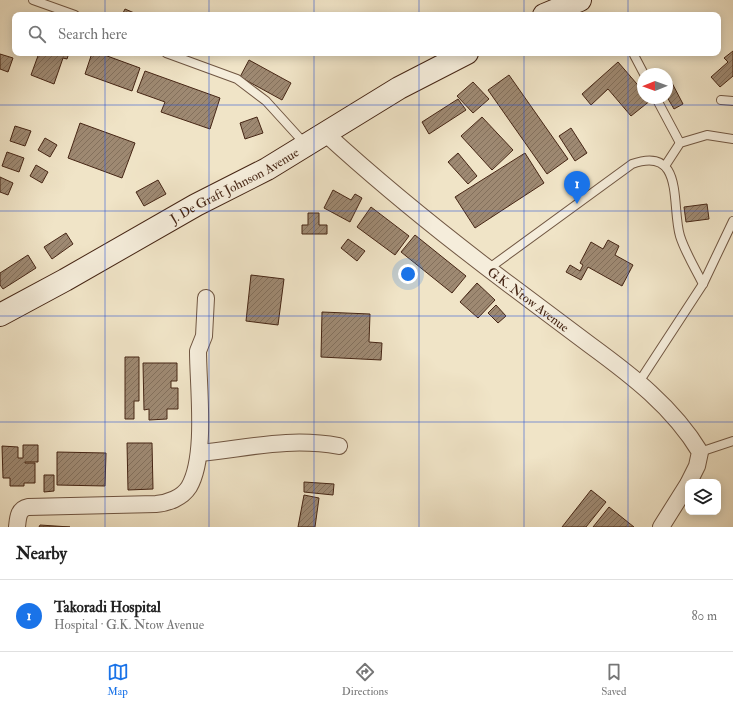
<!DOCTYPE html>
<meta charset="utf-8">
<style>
:root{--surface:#fff;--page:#f2f2f2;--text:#222;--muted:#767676;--line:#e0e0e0;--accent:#1a73e8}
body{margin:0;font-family:"IM FELL Double Pica",serif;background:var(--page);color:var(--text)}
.controls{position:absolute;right:12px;bottom:12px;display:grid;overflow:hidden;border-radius:8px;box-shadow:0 2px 10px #0003}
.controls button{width:36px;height:36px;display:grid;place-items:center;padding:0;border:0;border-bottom:1px solid var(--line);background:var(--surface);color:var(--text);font:20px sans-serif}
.compass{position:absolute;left:637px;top:68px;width:36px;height:36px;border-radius:50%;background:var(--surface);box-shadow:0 2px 10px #0003;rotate:269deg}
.you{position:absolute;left:408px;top:274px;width:14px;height:14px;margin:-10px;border:3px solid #fff;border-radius:50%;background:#1a73e8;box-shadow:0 0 0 6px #1a73e833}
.badge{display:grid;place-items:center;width:26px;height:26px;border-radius:50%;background:var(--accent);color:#fff;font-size:13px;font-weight:700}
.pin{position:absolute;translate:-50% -33px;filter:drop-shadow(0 1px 2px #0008)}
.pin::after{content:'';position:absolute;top:21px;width:14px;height:12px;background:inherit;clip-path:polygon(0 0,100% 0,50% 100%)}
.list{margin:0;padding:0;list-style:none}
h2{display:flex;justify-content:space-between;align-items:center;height:52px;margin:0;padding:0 16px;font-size:17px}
h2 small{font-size:13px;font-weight:400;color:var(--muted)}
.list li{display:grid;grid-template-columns:26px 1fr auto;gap:12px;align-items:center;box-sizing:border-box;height:72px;padding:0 16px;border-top:1px solid var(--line)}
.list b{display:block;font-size:15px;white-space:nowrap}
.list p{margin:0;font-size:13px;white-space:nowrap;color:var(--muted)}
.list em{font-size:13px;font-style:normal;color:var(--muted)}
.icon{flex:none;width:22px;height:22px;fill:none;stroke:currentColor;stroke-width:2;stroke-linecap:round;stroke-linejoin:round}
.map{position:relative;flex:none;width:733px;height:527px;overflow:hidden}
.search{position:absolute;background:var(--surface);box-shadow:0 2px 10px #0003;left:12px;right:12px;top:12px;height:44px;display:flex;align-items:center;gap:10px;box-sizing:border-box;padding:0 14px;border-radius:8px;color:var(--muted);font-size:15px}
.sheet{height:124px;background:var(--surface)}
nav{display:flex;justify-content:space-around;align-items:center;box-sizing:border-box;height:56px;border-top:1px solid var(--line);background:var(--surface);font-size:11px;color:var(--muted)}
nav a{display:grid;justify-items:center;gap:2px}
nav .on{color:var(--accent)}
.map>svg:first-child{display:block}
.building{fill:url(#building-hatch);stroke:#462615}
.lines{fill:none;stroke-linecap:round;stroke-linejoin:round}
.lane-casing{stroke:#705642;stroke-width:10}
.street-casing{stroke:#705642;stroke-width:18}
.secondary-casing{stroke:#462615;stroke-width:24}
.lane{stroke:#f5eddb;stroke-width:8}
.street{stroke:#f5eddb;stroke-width:16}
.secondary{stroke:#f5eddb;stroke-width:22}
.grid{fill:none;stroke:#1d4ed8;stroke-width:1;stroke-opacity:0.55}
.labels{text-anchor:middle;stroke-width:3;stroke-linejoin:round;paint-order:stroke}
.street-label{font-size:13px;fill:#462615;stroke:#f5eddb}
</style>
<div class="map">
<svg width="733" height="527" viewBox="0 0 733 527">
<defs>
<pattern id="building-hatch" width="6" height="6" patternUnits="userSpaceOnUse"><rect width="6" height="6" fill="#9e8972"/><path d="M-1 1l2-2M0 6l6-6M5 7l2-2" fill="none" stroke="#83705c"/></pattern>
</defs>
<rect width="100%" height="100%" fill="#f0e4c7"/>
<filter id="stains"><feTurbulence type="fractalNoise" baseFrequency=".005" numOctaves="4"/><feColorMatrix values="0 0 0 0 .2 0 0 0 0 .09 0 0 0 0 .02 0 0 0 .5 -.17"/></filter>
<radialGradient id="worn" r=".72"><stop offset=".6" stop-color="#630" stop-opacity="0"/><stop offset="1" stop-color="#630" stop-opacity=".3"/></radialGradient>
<g class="building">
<polygon points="125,9 139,15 122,15"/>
<polygon points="733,51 733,76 720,87 711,77 728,62 724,58"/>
<polygon points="39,53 69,53 67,59 63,58 54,84 31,75"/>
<polygon points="92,53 99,53 140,68 132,91 85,74"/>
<polygon points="0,54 13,58 8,72 0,69"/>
<polygon points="249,60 291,83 282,100 240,77"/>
<polygon points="618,62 643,91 643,98 651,100 631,116 608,89 591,105 582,94"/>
<polygon points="145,71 220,98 210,129 161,112 165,102 137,92"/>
<polygon points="509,75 568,159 547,174 488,90"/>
<polygon points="671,81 683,104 674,109 667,97 667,83"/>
<polygon points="473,82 489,99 473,113 457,96"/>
<polygon points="458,99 466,110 429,134 422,122"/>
<polygon points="257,117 263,133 245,139 240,123"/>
<polygon points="482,117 513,150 492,170 461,136"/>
<polygon points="80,123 135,143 122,178 68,158"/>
<polygon points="15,126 31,131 25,146 10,141"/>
<polygon points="571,128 587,153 575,161 559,136"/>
<polygon points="45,138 57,145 50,157 38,150"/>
<polygon points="7,152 24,158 19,172 2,166"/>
<polygon points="458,153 477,176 468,184 448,162"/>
<polygon points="525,153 544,183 475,228 455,197"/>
<polygon points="36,165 48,172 42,183 30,176"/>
<polygon points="0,177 13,183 8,195 0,192"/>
<polygon points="158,180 166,194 144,206 136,192"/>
<polygon points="333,190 351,200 355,194 362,198 350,222 324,208"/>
<polygon points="707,204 709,219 686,222 684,207"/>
<polygon points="371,207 409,236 395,255 357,227"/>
<polygon points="308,213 319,213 319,225 327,225 327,234 302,234 302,225 308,225"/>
<polygon points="66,233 73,244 52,259 44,247"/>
<polygon points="415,235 466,276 452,293 401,252"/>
<polygon points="348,239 365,251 357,261 341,248"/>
<polygon points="608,240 619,246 615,255 633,265 622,286 588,267 581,280 566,272 570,265 580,271 583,265 580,263 591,242 603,249"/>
<polygon points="28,255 36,268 3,289 0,285 0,273"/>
<polygon points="251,275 284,279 278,325 246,321"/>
<polygon points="477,283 495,300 478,318 460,302"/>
<polygon points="496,305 506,316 498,323 488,313"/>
<polygon points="322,312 370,314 369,342 382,343 381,360 321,357"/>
<polygon points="125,357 139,357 139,401 134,401 134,419 125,419"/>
<polygon points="143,363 177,363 177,381 171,381 171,388 178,388 178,409 167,409 167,419 149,420 149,409 144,410"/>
<polygon points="127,443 152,443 153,489 128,490"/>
<polygon points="23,445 38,445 38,462 25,462 25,463 35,463 35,483 24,483 24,486 10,486 10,478 3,478 2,446 18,447 18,458 23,458"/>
<polygon points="57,452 106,453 105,486 57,485"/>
<polygon points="44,475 54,475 54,491 44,492"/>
<polygon points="304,482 334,484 333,495 304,492"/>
<polygon points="591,490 606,502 586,527 562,527"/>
<polygon points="304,495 319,498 315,527 298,527"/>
<polygon points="609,507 634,527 593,527"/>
<polygon points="40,525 70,527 39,527"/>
</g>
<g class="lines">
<g class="lane-casing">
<g id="lane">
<polyline points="33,0 75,15"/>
<polyline points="166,53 237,79 266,101 306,145"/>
<polyline points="634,55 644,74"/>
<polyline points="656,98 680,143"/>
<polyline points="721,100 733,101"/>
<polyline points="665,166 680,143 707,135 733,139"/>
<path d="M488,269L632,164C685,145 671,206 680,236C685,252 695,268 703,284"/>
<polyline points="639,382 703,284 733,221"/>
<polyline points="700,452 733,441"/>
</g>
</g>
<g class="street-casing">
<g id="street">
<path id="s1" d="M325,133C384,187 446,237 510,285C537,305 563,325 590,345C631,375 673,407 700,452L697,466L689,482"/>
<path d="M200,453C249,448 289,437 339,446"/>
<path d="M17,527C18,518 18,509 28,507L156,504C168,503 182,498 189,487C207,456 198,387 198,351L204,336L206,298"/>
<polyline points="661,527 688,484"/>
</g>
</g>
<g class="secondary-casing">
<g id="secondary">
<polyline points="544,15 580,0"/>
<path id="s2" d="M0,315L65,280L196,205L267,169L399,88L467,53"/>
</g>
</g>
<use href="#lane" class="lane"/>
<use href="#street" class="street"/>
<use href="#secondary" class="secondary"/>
</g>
<path class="grid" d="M105,0V15M209,0V15M314,0V15M419,0V15M524,0V15M628,0V15M105,53V527M209,53V527M314,53V527M419,53V527M524,53V527M628,53V527M0,105H733M0,211H733M0,316H733M0,422H733"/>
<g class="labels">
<g class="street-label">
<text dy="5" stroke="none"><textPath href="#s2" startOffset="268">J. De Graft Johnson Avenue</textPath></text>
<text dy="5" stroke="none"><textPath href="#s1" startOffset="263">G.K. Ntow Avenue</textPath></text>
</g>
</g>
<rect width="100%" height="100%" filter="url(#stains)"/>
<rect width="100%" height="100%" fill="url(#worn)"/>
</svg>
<div class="controls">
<button><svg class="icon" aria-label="layers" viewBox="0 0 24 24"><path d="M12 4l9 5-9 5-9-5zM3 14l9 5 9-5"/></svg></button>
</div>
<svg class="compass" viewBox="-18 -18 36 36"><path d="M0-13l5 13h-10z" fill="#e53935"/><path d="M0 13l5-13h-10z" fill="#767676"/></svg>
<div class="you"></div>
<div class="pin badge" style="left:577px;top:204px">1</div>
<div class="search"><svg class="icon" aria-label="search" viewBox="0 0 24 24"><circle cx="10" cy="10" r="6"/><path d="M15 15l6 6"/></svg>Search here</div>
</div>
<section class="sheet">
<h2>Nearby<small></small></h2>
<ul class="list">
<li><span class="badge">1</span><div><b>Takoradi Hospital</b><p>Hospital · G.K. Ntow Avenue</p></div><em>80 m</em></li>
</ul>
</section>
<nav>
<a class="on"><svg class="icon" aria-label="map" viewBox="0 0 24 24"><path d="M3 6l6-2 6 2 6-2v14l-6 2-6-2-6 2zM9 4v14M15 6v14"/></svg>Map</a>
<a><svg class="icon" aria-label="directions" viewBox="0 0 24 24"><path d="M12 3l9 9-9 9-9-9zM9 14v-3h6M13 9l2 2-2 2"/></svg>Directions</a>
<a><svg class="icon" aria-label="saved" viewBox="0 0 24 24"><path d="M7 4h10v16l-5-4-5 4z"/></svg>Saved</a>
</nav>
